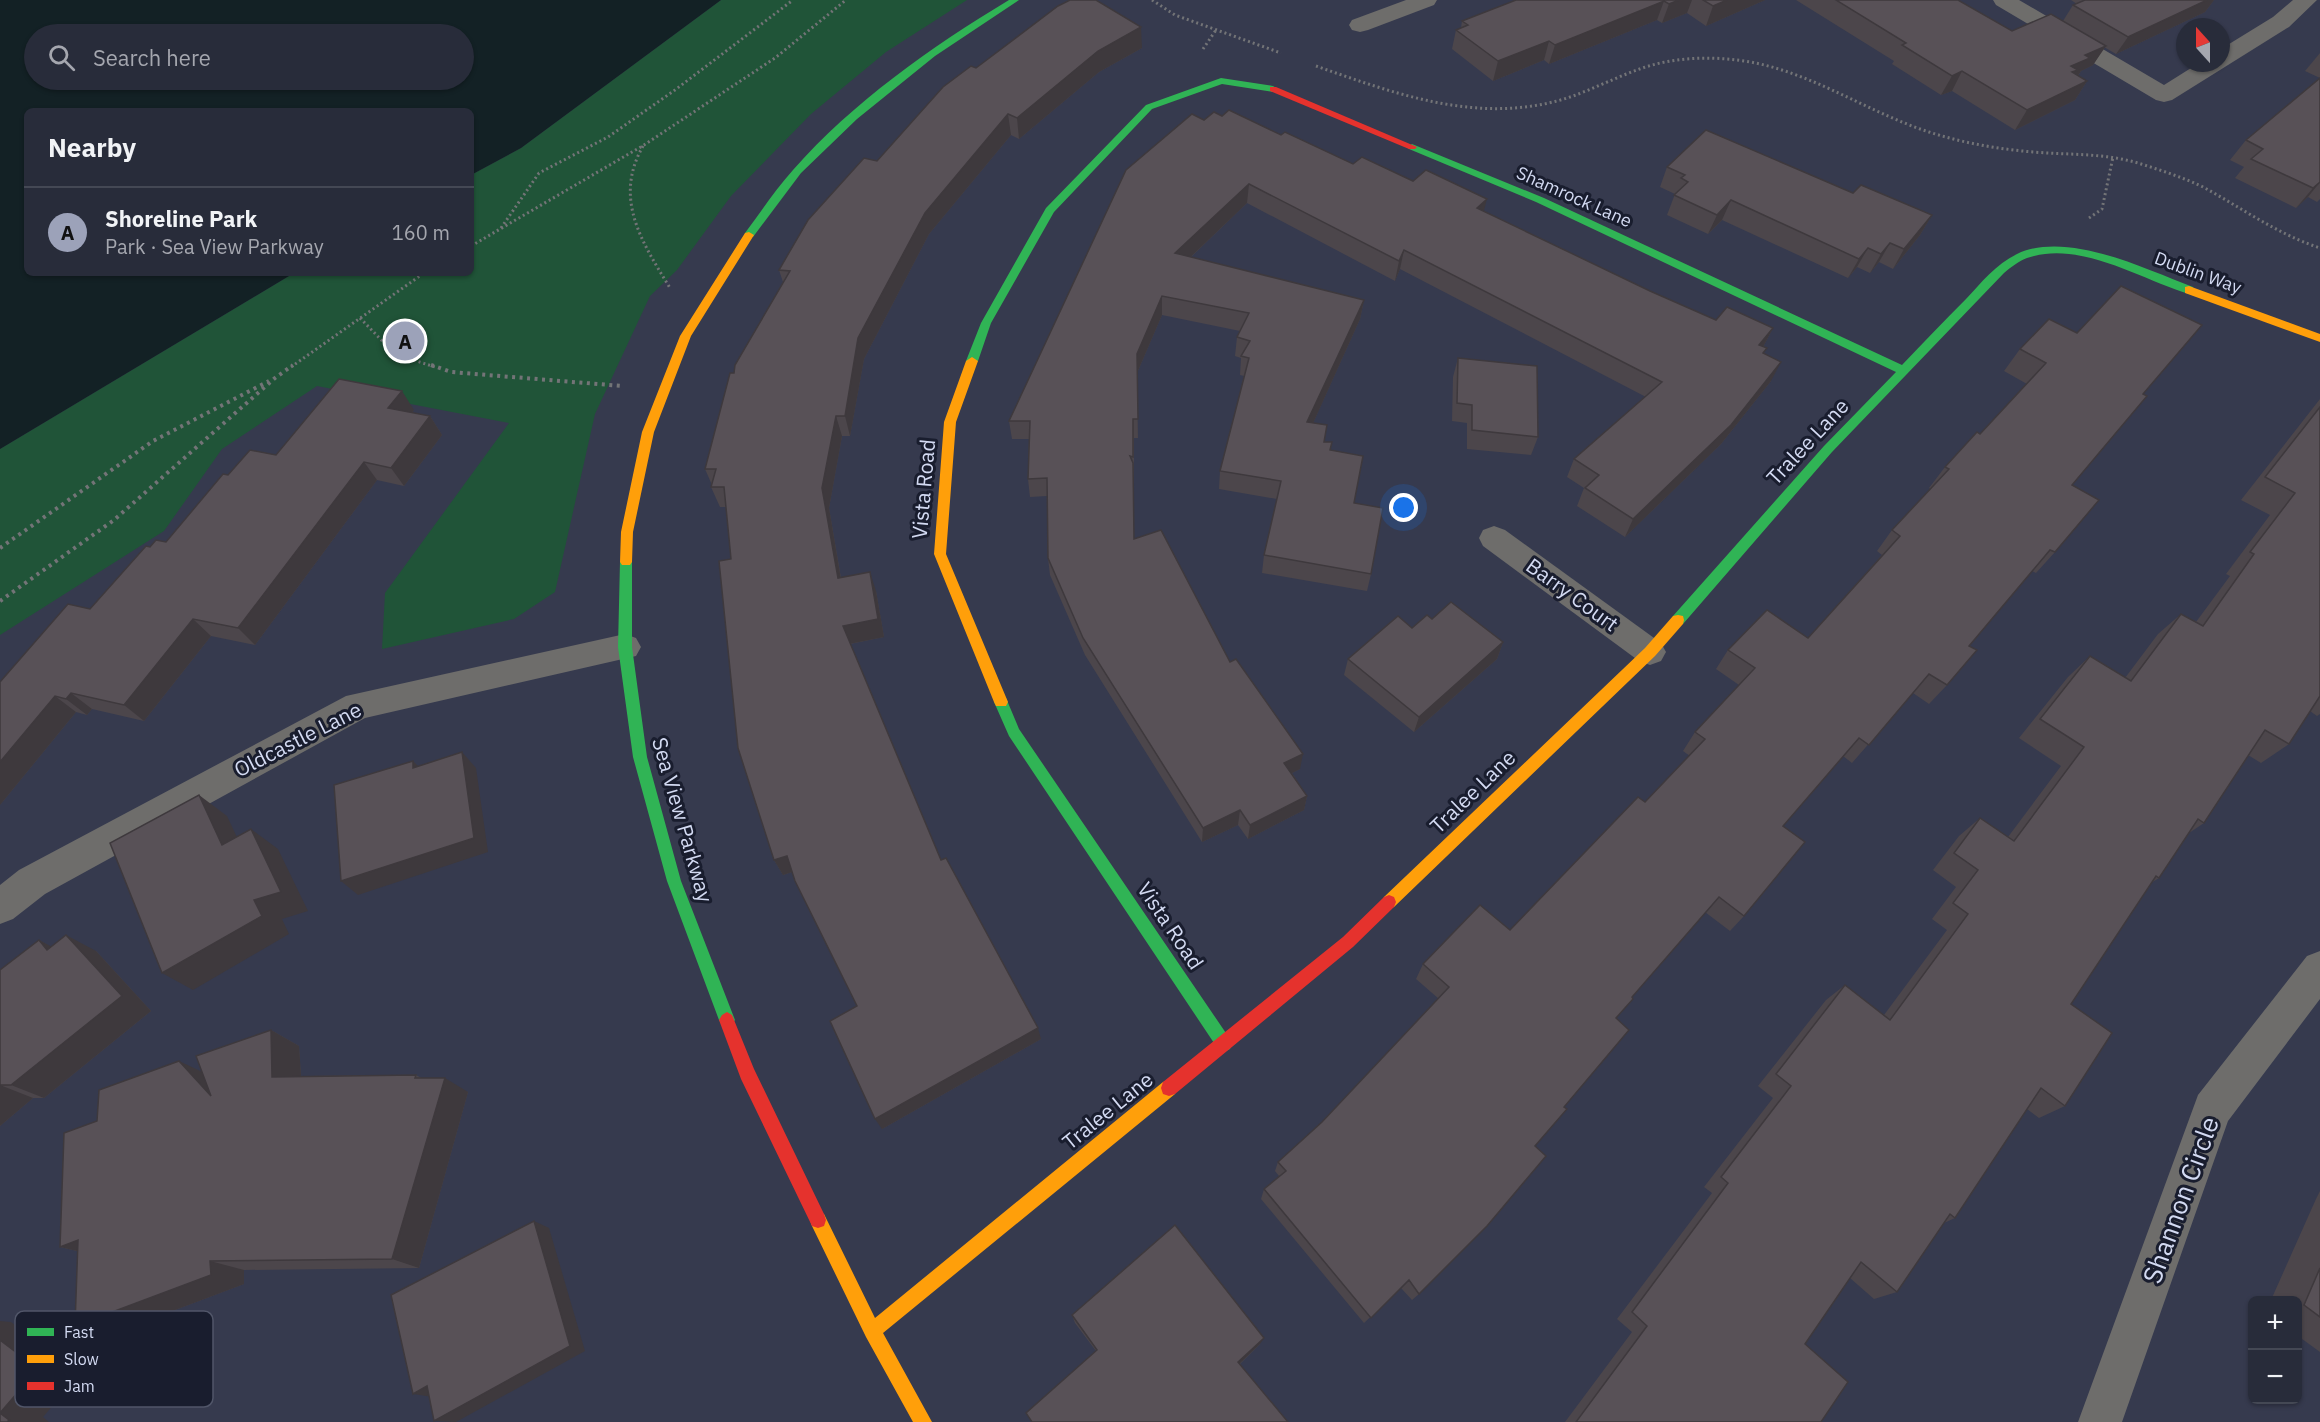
<!DOCTYPE html>
<meta charset="utf-8">
<style>
:root{--surface:#282c3a;--page:#343845;--text:#f1f3f6;--muted:#a5a7af;--line:#444854;--accent:#9ca2b9}
body{margin:0;font-family:"IBM Plex Sans",sans-serif;background:var(--page);color:var(--text)}
.controls{position:absolute;right:18px;bottom:18px;display:grid;overflow:hidden;border-radius:9px;box-shadow:0 2px 4px #0004}
.controls button{width:54px;height:54px;display:grid;place-items:center;padding:0;border:0;border-bottom:2px solid var(--line);background:var(--surface);color:var(--text);font:30px sans-serif}
.compass{position:absolute;left:2176px;top:18px;width:54px;height:54px;border-radius:50%;background:var(--surface);box-shadow:0 2px 4px #0004;rotate:339deg}
.you{position:absolute;left:1404px;top:508px;width:21px;height:21px;margin:-15px;border:4px solid #fff;border-radius:50%;background:#1a73e8;box-shadow:0 0 0 9px #1a73e833}
.badge{display:grid;place-items:center;width:39px;height:39px;border-radius:50%;background:var(--accent);color:#111;font-size:20px;font-weight:700}
.pin{position:absolute;translate:-50% -50%;border:3px solid #fff;box-shadow:0 2px 6px #0006}
.list{margin:0;padding:0;list-style:none}
h2{display:flex;justify-content:space-between;align-items:center;height:78px;margin:0;padding:0 24px;font-size:26px}
h2 small{font-size:20px;font-weight:400;color:var(--muted)}
.list li{display:grid;grid-template-columns:39px 1fr auto;gap:18px;align-items:center;box-sizing:border-box;height:90px;padding:0 24px;border-top:2px solid var(--line)}
.list b{display:block;font-size:22px;white-space:nowrap}
.list p{margin:0;font-size:20px;white-space:nowrap;color:var(--muted)}
.list em{font-size:20px;font-style:normal;color:var(--muted)}
.icon{flex:none;width:33px;height:33px;fill:none;stroke:currentColor;stroke-width:2;stroke-linecap:round;stroke-linejoin:round}
.map{position:relative;flex:none;width:2320px;height:1422px;overflow:hidden}
.search{position:absolute;background:var(--surface);box-shadow:0 2px 4px #0004;left:24px;top:24px;width:450px;height:66px;display:flex;align-items:center;gap:15px;box-sizing:border-box;padding:0 21px;border-radius:33px;color:var(--muted);font-size:22px}
.panel{position:absolute;background:var(--surface);box-shadow:0 2px 4px #0004;left:24px;top:108px;width:450px;height:168px;border-radius:9px}
.map>svg:first-child{display:block}
.green{fill:#205438}
.water{fill:#132125;fill-rule:evenodd}
.lines{fill:none;stroke-linecap:round;stroke-linejoin:round}
.path-far1{stroke:#737477;stroke-width:3;stroke-dasharray:2 3;stroke-linecap:butt}
.path{stroke:#737477;stroke-width:4;stroke-dasharray:3 4.5;stroke-linecap:butt}
.street{fill:#6e6d6b;fill-rule:evenodd}
.fast{fill:#30b455;fill-rule:evenodd}
.slow{fill:#ff9f0a;fill-rule:evenodd}
.jam{fill:#e5322d;fill-rule:evenodd}
.wall{fill:#4c464b}
.shaded-wall{fill:#3e393d}
.building{fill:#585157;stroke:#3e393d;stroke-width:1.5}
.labels{text-anchor:middle;stroke-width:6;stroke-linejoin:round;paint-order:stroke}
.far-street-label{font-size:18px;fill:#d3daf2;stroke:#191d2e}
.street-label{font-size:21px;fill:#d3daf2;stroke:#191d2e}
.near-street-label{font-size:26px;fill:#d3daf2;stroke:#191d2e}
.key{fill:#191d2e;stroke:#515669;stroke-width:1.5}
.key-label{font-size:16px;fill:#d3daf2}
</style>
<div class="map">
<svg width="2320" height="1422" viewBox="0 0 2320 1422">
<rect width="100%" height="100%" fill="#363a4e"/>
<polygon class="green" points="721,0 967,0 886,52 811,114 731,196 677,270 650,296 595,414 555,592 514,619 382,649 385,593 509,423 317,386 222,449 164,531 0,635 0,449 294,273 471,273 471,175 521,148"/>
<path class="water" d="M0,0H721L521,148L471,175V111H27V273H294L0,449ZM34,34H464V80H34Z"/>
<g class="lines">
<g class="path-far1">
<polyline points="1152,0 1175,15 1281,53"/>
<polyline points="1203,49 1216,30"/>
<path d="M1316,66C1393,93 1471,122 1553,102C1582,95 1609,80 1637,70C1668,58 1704,56 1737,60C1806,68 1864,111 1929,132C1963,143 1998,149 2033,152C2069,155 2104,153 2138,163C2160,170 2182,177 2203,187C2242,208 2277,234 2320,248"/>
<path d="M643,146C613,199 642,242 670,288"/>
<polyline points="2089,218 2102,209 2113,157"/>
<polyline points="501,228 539,173 608,137 675,90 793,0"/>
<polyline points="471,246 644,145 775,58 846,0"/>
<polyline points="360,318 395,354 435,367"/>
<polyline points="291,367 424,273"/>
</g>
<g class="path">
<polyline points="431,365 451,372 622,386"/>
<polyline points="0,548 153,441 269,381"/>
<polyline points="0,601 114,520 275,378 293,365"/>
</g>
<g class="street">
<polygon points="1406,0 1437,0 1434,5 1368,30 1360,32 1352,30 1349,25 1352,20"/>
<polygon points="1993,0 2019,0 2164,85 2199,63 2221,63 2221,49 2273,17 2293,0 2317,0 2289,27 2172,100 2164,102 2156,100 1996,5"/>
<polygon points="1494,526 1505,530 1661,643 1666,652 1661,661 1650,665 1639,661 1483,546 1479,538 1483,530"/>
<polygon points="625,634 636,638 641,647 636,656 365,718 45,894 13,919 0,924 0,885 19,870 346,696"/>
<polygon points="2320,951 2320,999 2228,1121 2122,1422 2078,1422 2198,1095 2307,956"/>
</g>
<g class="fast">
<path d="M1009,0H1019L935,56L857,119L801,173L753,237H745V233C761,212 775,190 793,170C853,102 931,47 1009,0Z"/>
<polygon points="1221,78 1273,86 1278,89 1273,92 1222,84 1152,109 1054,212 991,323 978,361 972,365 968,364 966,361 981,323 1046,208 1146,105"/>
<path d="M1412,144L1544,198L1902,365C1923,343 1944,321 1966,299C1981,283 1996,264 2017,254C2067,230 2145,269 2193,287L2194,290L2189,294C2140,279 2080,240 2027,258C2019,261 2011,267 2004,273L1832,452L1683,624H1673L1672,620L1673,616L1824,446L1896,372L1536,202L1409,149L1407,147Z"/>
<polygon points="626,557 632,562 632,647 647,757 681,881 735,1020 732,1025 727,1028 722,1025 719,1020 667,881 633,757 618,647 620,562"/>
<polygon points="1001,696 1006,698 1019,729 1230,1039 1232,1044 1230,1049 1224,1052 1218,1049 1009,736 994,702 996,698"/>
</g>
<g class="slow">
<polygon points="749,232 754,235 691,336 654,432 633,532 632,562 630,565 622,565 620,562 621,532 642,432 680,336 745,233"/>
<polygon points="2189,286 2320,334 2320,342 2185,293 2185,287"/>
<polygon points="972,357 978,361 956,422 946,554 1008,702 1006,706 996,706 994,702 934,554 944,422 966,361"/>
<polygon points="1678,615 1683,616 1684,620 1683,624 1655,656 1394,907 1389,909 1384,907 1382,902 1384,897 1645,648 1673,616"/>
<polygon points="1169,1080 1175,1082 1177,1088 1175,1094 883,1333 932,1422 913,1422 866,1337 812,1226 810,1220 812,1214 818,1212 824,1214 875,1318 1163,1082"/>
</g>
<g class="jam">
<polygon points="1270,87 1276,87 1417,147 1415,149 1409,149 1270,91"/>
<polygon points="1389,895 1394,897 1396,902 1394,907 1353,947 1175,1094 1169,1096 1163,1094 1161,1088 1163,1082 1343,937 1384,897"/>
<polygon points="727,1012 732,1015 754,1069 824,1214 826,1220 824,1226 818,1228 812,1226 741,1079 719,1020 722,1015"/>
</g>
</g>
<g class="wall">
<polygon points="1516,0 1765,0 1706,26 1687,13 1662,23 1657,20 1549,64 1544,60 1493,81 1452,49 1456,30 1461,28 1462,21"/>
<polygon points="1796,0 1958,0 2012,31 2063,21 2073,5 2077,4 2071,0 2214,0 2205,12 2116,54 2104,47 2093,65 2081,71 2078,76 2087,81 2075,100 2015,130 1952,91 1941,95 1892,64 1894,61"/>
<polygon points="1142,48 1099,72 1019,139 1011,135 929,234 864,359 850,436 842,436 829,508 841,578 876,591 884,637 850,644 941,860 1041,1039 882,1129 857,1006 792,872 783,875 774,860 731,559 726,507 720,507 711,487 712,485 705,469 734,373 783,282 779,270 877,161 976,68"/>
<polygon points="2320,53 2320,199 2317,202 2308,197 2296,208 2235,178 2244,167 2230,160 2246,140 2320,78 2305,71"/>
<polygon points="1222,116 1281,135 1353,164 1413,181 1484,211 1650,291 1716,320 1773,328 1763,347 1764,354 1771,381 1721,444 1625,537 1577,506 1584,488 1567,477 1574,459 1646,397 1400,269 1395,281 1247,203 1191,257 1364,300 1360,319 1313,423 1331,450 1354,503 1371,574 1367,591 1262,573 1264,555 1277,499 1219,489 1220,471 1244,376 1240,375 1241,358 1235,356 1237,337 1240,331 1162,315 1137,373 1138,438 1134,438 1134,539 1230,662 1300,769 1292,773 1307,796 1304,810 1248,839 1238,825 1202,842 1085,655 1050,575 1048,558 1047,496 1030,497 1028,479 1029,439 1012,439 1009,421 1204,120"/>
<polygon points="1667,167 1853,193 1932,215 1920,235 1893,269 1879,262 1870,273 1857,267 1848,278 1722,220 1708,234 1667,215 1675,194 1660,187"/>
<polygon points="2020,349 2143,394 2072,485 2055,552 2036,573 2032,571 1969,646 1947,685 1929,704 1913,693 1852,763 1843,756 1783,826 1744,916 1730,931 1705,912 1632,997 1616,1018 1564,1107 1535,1146 1419,1294 1412,1300 1401,1288 1364,1323 1261,1199 1264,1189 1279,1176 1275,1171 1278,1162 1322,1122 1439,999 1416,979 1423,964 1510,930 1645,802 1690,756 1683,751 1695,732 1739,685 1716,669 1728,650 1808,638 1882,555 1877,551 1892,530 1931,489 1929,488 1945,467 1980,434 2027,384 2004,371"/>
<polygon points="1458,358 1538,437 1531,455 1467,449 1467,423 1452,421 1453,377"/>
<polygon points="2320,399 2320,714 2317,716 2310,711 2289,744 2261,763 2248,755 2204,823 2189,833 2159,878 2151,883 2071,1004 2065,1106 2039,1118 2027,1109 1955,1218 1944,1223 1897,1292 1874,1299 1850,1278 1805,1344 1821,1422 1565,1422 1632,1332 1617,1319 1712,1193 1704,1187 1773,1098 1758,1086 1826,1000 1845,985 1884,1015 1947,930 1932,919 1956,887 1933,870 1959,836 1980,818 2008,837 2061,766 2019,738 2068,677 2090,656 2125,678 2158,634 2181,614 2196,622 2230,576 2226,574 2270,515 2241,500"/>
<polygon points="414,410 412,413 430,416 442,435 404,486 377,480 255,645 211,636 144,721 92,709 87,715 76,712 0,805 90,609 150,547 166,542 228,475 276,455"/>
<polygon points="1432,619 1503,642 1497,659 1414,732 1344,675 1348,659"/>
<polygon points="39,940 51,947 96,951 151,1011 44,1098 33,1098 0,1126 0,970"/>
<polygon points="271,1030 299,1046 301,1076 416,1075 421,1078 468,1092 419,1268 244,1270 244,1284 114,1333 77,1251 60,1247 202,1072"/>
<polygon points="2320,1191 2320,1352 2298,1336 2298,1300 2271,1300 2316,1199"/>
<polygon points="1072,1315 1260,1344 1240,1364 1096,1351 1075,1323"/>
</g>
<g class="shaded-wall">
<polygon points="1679,0 1692,0 1687,13 1662,23 1669,4"/>
<polygon points="1727,0 1765,0 1706,26 1713,6"/>
<polygon points="2207,0 2214,0 2205,12 2116,54 2128,37"/>
<polygon points="1664,1 1657,20 1549,64 1555,45"/>
<polygon points="1141,27 1142,48 1099,72 1019,139 1017,118 1098,51"/>
<polygon points="1549,41 1544,60 1493,81 1498,61"/>
<polygon points="2106,46 2093,65 2081,71 2077,77 2071,80 2071,66 2085,55"/>
<polygon points="1962,71 1952,91 1941,95 1952,76"/>
<polygon points="2087,81 2075,100 2015,130 2027,110"/>
<polygon points="1008,114 1011,135 929,234 864,359 850,436 845,416 858,338 925,213"/>
<polygon points="2320,182 2308,197 2296,208 2313,188"/>
<polygon points="1249,184 1247,203 1175,272 1175,253"/>
<polygon points="1487,199 1482,218 1477,208"/>
<polygon points="1731,200 1722,220 1708,234 1717,215"/>
<polygon points="1932,215 1920,235 1893,269 1904,249"/>
<polygon points="1890,243 1879,262 1870,273 1881,254"/>
<polygon points="1868,248 1857,267 1848,278 1859,259"/>
<polygon points="1404,250 1400,269 1395,281 1399,261"/>
<polygon points="1162,296 1162,315 1137,373 1138,438 1137,354"/>
<polygon points="1364,300 1360,319 1305,441 1307,422"/>
<polygon points="1773,328 1763,347 1759,345"/>
<polygon points="1781,362 1771,381 1721,444 1625,537 1633,519"/>
<polygon points="402,391 414,410 401,427 388,408"/>
<polygon points="430,416 442,435 404,486 391,468"/>
<polygon points="836,416 842,436 829,508 844,597 838,578 822,488"/>
<polygon points="364,462 377,480 255,645 238,628"/>
<polygon points="870,572 876,591 884,637 849,644 843,626"/>
<polygon points="193,619 211,636 144,721 124,705"/>
<polygon points="1503,642 1497,659 1414,732 1419,717"/>
<polygon points="71,693 92,709 87,715 66,699"/>
<polygon points="55,696 76,712 0,805 0,762"/>
<polygon points="462,752 476,768 488,852 358,895 341,881"/>
<polygon points="1303,754 1300,769 1282,778 1284,763"/>
<polygon points="413,761 428,776 413,768"/>
<polygon points="199,795 227,816 250,865 222,845"/>
<polygon points="1307,796 1304,810 1248,839 1250,825"/>
<polygon points="1240,810 1238,825 1202,842 1203,828"/>
<polygon points="251,829 278,849 308,911 282,919 289,934 193,990 162,973 254,900"/>
<polygon points="787,856 795,871 783,875 774,860"/>
<polygon points="66,935 96,951 151,1011 44,1098 11,1085"/>
<polygon points="39,940 69,956 47,950"/>
<polygon points="1038,1028 1041,1039 882,1129 875,1119"/>
<polygon points="271,1030 299,1046 302,1091 272,1077"/>
<polygon points="179,1061 211,1076 211,1096"/>
<polygon points="445,1078 468,1092 419,1268 392,1259"/>
<polygon points="0,1085 33,1098 0,1126"/>
<polygon points="534,1221 549,1228 585,1351 456,1422 434,1421"/>
<polygon points="78,1240 99,1256 60,1247"/>
<polygon points="210,1261 244,1270 244,1284 114,1333 75,1326"/>
<polygon points="0,1321 11,1322 80,1374 43,1417 49,1422 7,1422 0,1413"/>
<polygon points="1264,1338 1260,1344 1235,1368 1238,1362"/>
<polygon points="427,1386 433,1397 413,1394"/>
</g>
<g class="building">
<polygon points="1070,0 1096,0 1141,27 1098,51 1017,118 1008,114 925,213 858,338 845,416 836,416 822,488 838,578 870,572 878,619 843,626 941,860 946,858 1038,1028 875,1119 830,1021 857,1006 795,881 787,856 774,860 738,748 719,561 731,559 724,487 711,487 716,469 705,469 730,373 734,373 735,365 790,271 779,270 808,220 864,158 877,161 943,87 971,66 976,68 1058,6"/>
<polygon points="1516,0 1679,0 1669,4 1664,1 1555,45 1549,41 1498,61 1456,30 1468,25 1462,21"/>
<polygon points="1703,0 1727,0 1713,6"/>
<polygon points="1836,0 1958,0 2012,31 2051,14 2106,46 2085,55 2090,58 2071,66 2078,70 2072,72 2087,81 2027,110 1962,71 1952,76 1902,45 1906,43"/>
<polygon points="2085,0 2207,0 2128,37 2073,5"/>
<polygon points="2320,78 2320,182 2313,188 2251,159 2263,149 2246,140"/>
<polygon points="1229,110 1281,135 1285,132 1353,164 1362,157 1413,181 1426,170 1487,199 1477,208 1650,291 1716,320 1727,307 1773,328 1759,345 1767,348 1763,353 1781,362 1731,425 1633,519 1585,488 1599,475 1574,459 1662,382 1404,250 1399,261 1249,184 1175,253 1364,300 1307,422 1327,425 1324,442 1332,442 1330,450 1363,456 1354,503 1383,508 1371,574 1264,555 1281,481 1220,471 1249,358 1241,356 1250,341 1237,337 1249,313 1162,296 1137,354 1138,419 1133,419 1133,457 1130,456 1133,463 1134,539 1161,530 1230,662 1236,659 1303,754 1284,763 1307,796 1250,825 1240,810 1203,828 1083,638 1048,558 1047,478 1028,479 1030,421 1009,421 1126,170 1192,114 1204,120 1214,112 1222,116"/>
<polygon points="1706,130 1853,193 1861,185 1932,215 1904,249 1890,243 1881,254 1868,248 1859,259 1731,200 1717,215 1674,195 1688,182 1681,178 1685,175 1667,167"/>
<polygon points="2121,286 2202,325 2143,394 2147,396 2072,485 2099,500 2055,552 2050,550 1969,646 1977,650 1947,685 1929,674 1869,745 1859,738 1783,826 1805,842 1744,916 1719,897 1632,997 1633,999 1616,1018 1629,1030 1564,1107 1567,1109 1535,1146 1546,1156 1487,1226 1419,1294 1409,1280 1371,1318 1264,1189 1286,1171 1278,1162 1322,1122 1449,987 1423,964 1480,905 1510,930 1638,797 1645,802 1705,739 1695,732 1755,668 1728,650 1767,610 1808,638 1900,536 1892,530 1949,469 1945,467 1977,432 1980,434 2046,363 2020,349 2049,319 2077,333"/>
<polygon points="1458,358 1537,366 1538,437 1472,430 1472,405 1457,403"/>
<polygon points="339,379 402,391 388,408 430,416 391,468 364,462 238,628 193,619 124,705 71,693 66,699 55,696 0,762 0,682 68,604 90,609 146,546 150,547 156,540 166,542 223,474 228,475 250,450 276,455"/>
<polygon points="2320,407 2320,696 2289,744 2265,730 2204,823 2198,819 2159,878 2156,876 2071,1004 2112,1033 2065,1106 2041,1088 1955,1218 1950,1214 1897,1292 1861,1262 1805,1344 1848,1382 1821,1422 1576,1422 1647,1326 1632,1312 1728,1183 1721,1177 1791,1086 1776,1074 1845,985 1890,1020 1968,914 1953,903 1978,870 1954,853 1980,818 2014,841 2084,747 2040,719 2090,656 2131,681 2181,614 2203,626 2254,554 2250,552 2295,493 2265,477"/>
<polygon points="1451,602 1503,642 1419,717 1348,659 1398,616 1412,628 1427,615 1432,619"/>
<polygon points="462,752 474,838 341,881 334,785 413,761 413,768"/>
<polygon points="199,795 222,845 251,829 281,892 254,900 262,916 162,973 110,843"/>
<polygon points="66,935 122,996 11,1085 0,1085 0,970 39,940 47,950"/>
<polygon points="271,1030 272,1077 416,1075 415,1078 445,1078 392,1259 210,1261 211,1275 75,1326 78,1240 60,1247 64,1133 97,1121 99,1090 179,1061 211,1096 196,1056"/>
<polygon points="534,1221 570,1346 434,1421 427,1386 413,1394 391,1295"/>
<polygon points="1175,1225 1264,1338 1238,1362 1288,1422 1032,1422 1026,1413 1097,1350 1072,1315"/>
<polygon points="2320,1268 2320,1317 2304,1305"/>
<polygon points="0,1340 38,1369 0,1413"/>
<polygon points="0,1413 9,1420 7,1422 0,1422"/>
</g>
<g class="labels">
<g class="far-street-label">
<text transform="translate(1574 197) rotate(24)" y="6">Shamrock Lane</text>
<text transform="translate(2198 273) rotate(20)" y="6">Dublin Way</text>
</g>
<g class="street-label">
<text transform="translate(1808 442) rotate(-47)" y="7">Tralee Lane</text>
<text transform="translate(924 489) rotate(-85)" y="7">Vista Road</text>
<text transform="translate(1572 595) rotate(36)" y="7">Barry Court</text>
<text transform="translate(298 740) rotate(-27)" y="7">Oldcastle Lane</text>
<text transform="translate(1473 792) rotate(-44)" y="7">Tralee Lane</text>
<text transform="translate(682 820) rotate(74)" y="7">Sea View Parkway</text>
<text transform="translate(1170 926) rotate(56)" y="7">Vista Road</text>
<text transform="translate(1108 1111) rotate(-39)" y="7">Tralee Lane</text>
</g>
<g class="near-street-label">
<text transform="translate(2181 1200) rotate(-70)" y="9">Shannon Circle</text>
</g>
</g>
<rect x="15" y="1311" width="198" height="96" rx="9" class="key"/>
<rect x="27" y="1328" width="27" height="8" fill="#30b455"/>
<rect x="27" y="1355" width="27" height="8" fill="#ff9f0a"/>
<rect x="27" y="1382" width="27" height="8" fill="#e5322d"/>
<g class="key-label">
<text x="64" y="1338">Fast</text>
<text x="64" y="1365">Slow</text>
<text x="64" y="1392">Jam</text>
</g>
</svg>
<div class="controls">
<button>+</button>
<button>−</button>
</div>
<svg class="compass" viewBox="-18 -18 36 36"><path d="M0-13l5 13h-10z" fill="#e53935"/><path d="M0 13l5-13h-10z" fill="#a5a7af"/></svg>
<div class="you"></div>
<div class="pin badge" style="left:405px;top:341px">A</div>
<div class="search"><svg class="icon" aria-label="search" viewBox="0 0 24 24"><circle cx="10" cy="10" r="6"/><path d="M15 15l6 6"/></svg>Search here</div>
<section class="panel">
<h2>Nearby<small></small></h2>
<ul class="list">
<li><span class="badge">A</span><div><b>Shoreline Park</b><p>Park · Sea View Parkway</p></div><em>160 m</em></li>
</ul>
</section>
</div>
